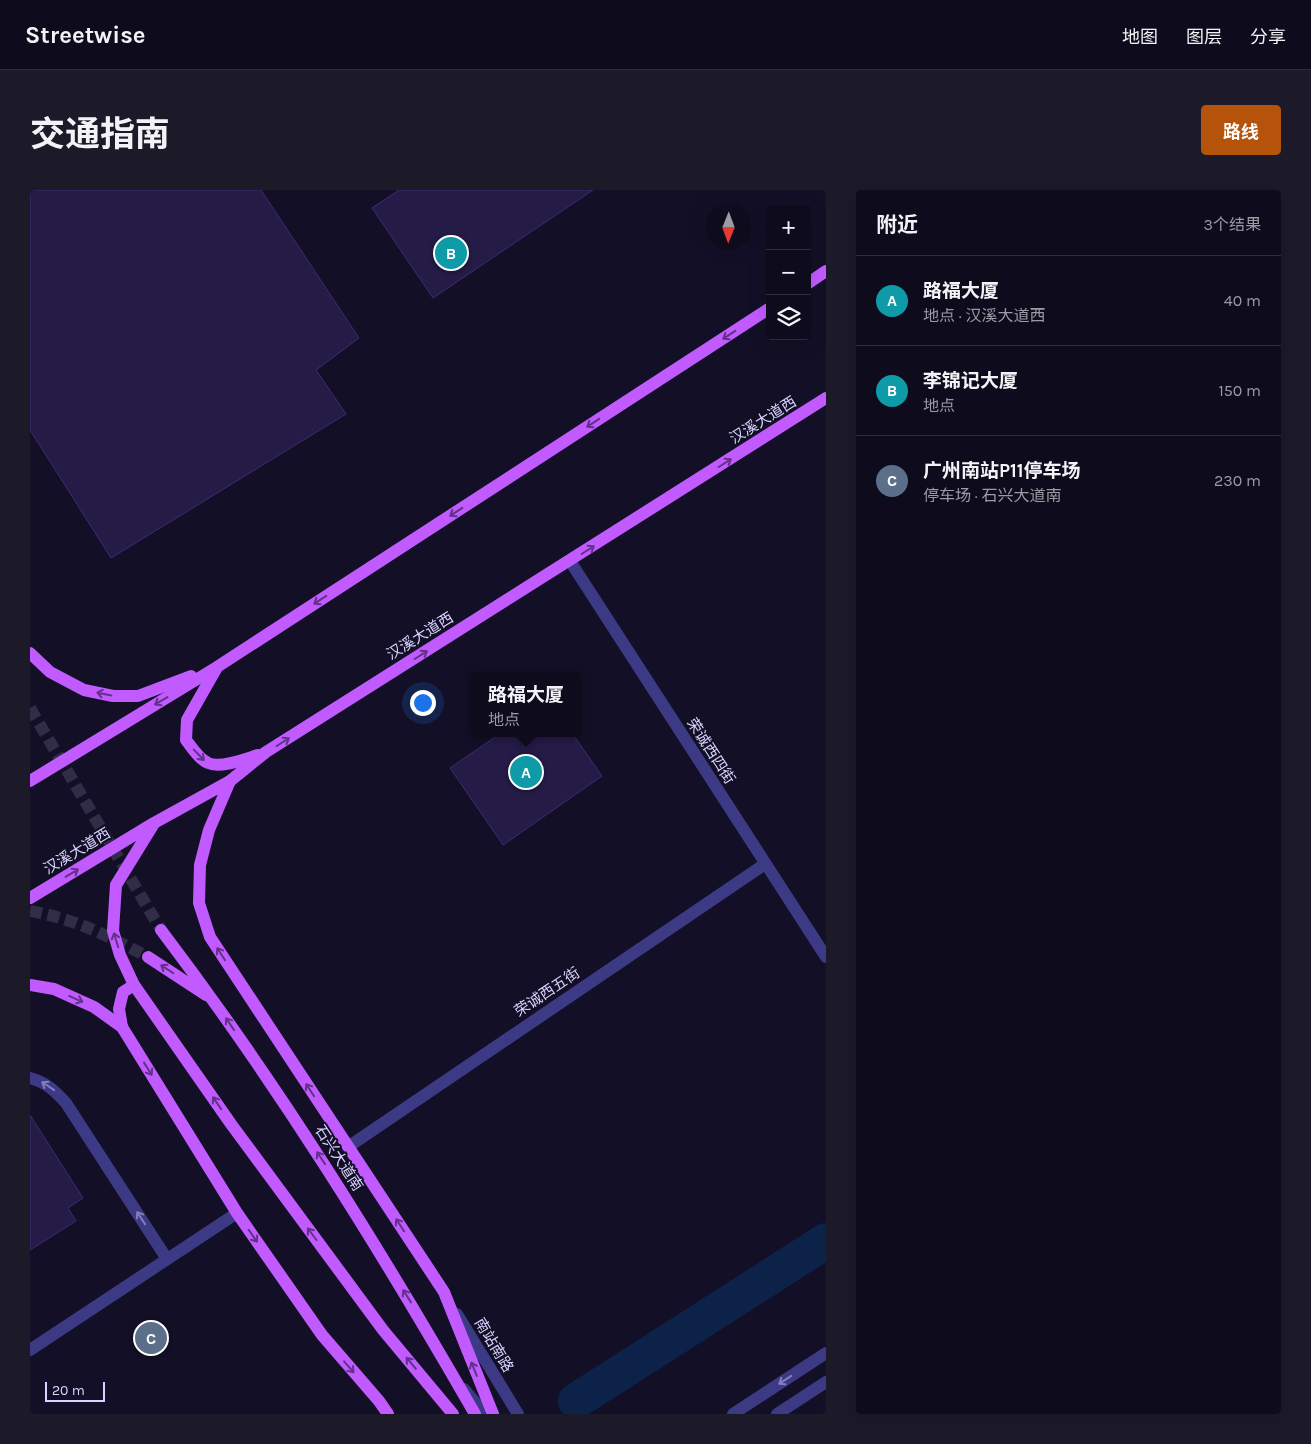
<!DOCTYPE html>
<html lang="zh">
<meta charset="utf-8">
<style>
:root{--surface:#0e0b1c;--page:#1c1929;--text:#f1f3f6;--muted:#9b9ba3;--line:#2e2b3b;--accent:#b45309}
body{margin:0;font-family:Karla,"Noto Sans SC",sans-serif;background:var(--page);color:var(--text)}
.controls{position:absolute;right:15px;top:15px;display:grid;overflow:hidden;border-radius:5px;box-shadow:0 5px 20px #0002}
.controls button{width:45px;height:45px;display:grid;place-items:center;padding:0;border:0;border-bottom:1px solid var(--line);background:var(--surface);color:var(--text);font:25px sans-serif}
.compass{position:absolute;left:676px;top:15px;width:45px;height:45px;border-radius:50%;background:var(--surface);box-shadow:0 5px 20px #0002;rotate:181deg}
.scale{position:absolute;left:15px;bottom:12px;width:60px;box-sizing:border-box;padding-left:5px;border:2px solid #d9d4ff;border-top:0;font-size:14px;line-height:18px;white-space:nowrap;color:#d9d4ff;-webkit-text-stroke:4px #130f26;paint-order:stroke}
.you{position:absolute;left:392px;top:512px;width:18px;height:18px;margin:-12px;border:4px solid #fff;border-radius:50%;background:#1a73e8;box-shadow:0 0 0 8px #1a73e833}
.badge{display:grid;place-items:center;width:32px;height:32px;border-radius:50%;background:var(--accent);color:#fff;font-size:16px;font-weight:700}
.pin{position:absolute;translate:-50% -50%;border:2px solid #fff;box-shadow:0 1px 5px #0006}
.popup{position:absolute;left:441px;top:482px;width:110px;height:65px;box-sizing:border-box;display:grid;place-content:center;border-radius:5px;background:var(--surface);filter:drop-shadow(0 1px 4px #0005);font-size:16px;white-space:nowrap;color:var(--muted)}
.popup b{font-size:19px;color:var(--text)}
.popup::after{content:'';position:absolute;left:50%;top:100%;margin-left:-10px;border:10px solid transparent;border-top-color:var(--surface)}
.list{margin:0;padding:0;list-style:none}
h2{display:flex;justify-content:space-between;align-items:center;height:65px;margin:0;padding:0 20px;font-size:21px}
h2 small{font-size:16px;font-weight:400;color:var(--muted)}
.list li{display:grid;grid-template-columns:32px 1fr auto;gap:15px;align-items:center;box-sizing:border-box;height:90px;padding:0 20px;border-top:1px solid var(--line)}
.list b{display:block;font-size:19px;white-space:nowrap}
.list p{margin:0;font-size:16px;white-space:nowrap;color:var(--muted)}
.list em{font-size:16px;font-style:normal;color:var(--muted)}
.icon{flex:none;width:28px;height:28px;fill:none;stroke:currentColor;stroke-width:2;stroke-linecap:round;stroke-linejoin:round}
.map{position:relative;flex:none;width:796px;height:1224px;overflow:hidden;border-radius:5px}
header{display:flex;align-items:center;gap:30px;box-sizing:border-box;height:70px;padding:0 25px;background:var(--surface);border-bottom:1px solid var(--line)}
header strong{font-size:24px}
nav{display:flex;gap:28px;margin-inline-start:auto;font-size:18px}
.intro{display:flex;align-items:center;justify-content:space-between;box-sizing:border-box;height:120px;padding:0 30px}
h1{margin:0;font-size:35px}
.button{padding:12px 22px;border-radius:5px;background:var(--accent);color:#fff;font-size:18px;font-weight:700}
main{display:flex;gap:30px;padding:0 30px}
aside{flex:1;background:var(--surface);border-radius:5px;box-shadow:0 5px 20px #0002}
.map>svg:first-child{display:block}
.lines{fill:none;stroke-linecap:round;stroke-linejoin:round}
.river{stroke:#0c2248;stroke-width:36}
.building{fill:#241b47;stroke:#3b2d73}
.major-tunnel{stroke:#312d47;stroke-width:12;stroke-dasharray:12 6;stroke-linecap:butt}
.minor{stroke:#3d3a85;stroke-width:12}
.major{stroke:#c25bff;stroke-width:12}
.oneway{stroke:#623188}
.oneway2{stroke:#837fbc}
.labels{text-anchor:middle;stroke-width:4;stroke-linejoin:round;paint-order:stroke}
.street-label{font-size:15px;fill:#d9d4ff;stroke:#130f26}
</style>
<header>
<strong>Streetwise</strong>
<nav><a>地图</a><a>图层</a><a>分享</a></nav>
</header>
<div class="intro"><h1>交通指南</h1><a class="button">路线</a></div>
<main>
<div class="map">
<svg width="796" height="1224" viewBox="0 0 796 1224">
<rect width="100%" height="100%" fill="#130f26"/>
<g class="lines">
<polyline class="river" points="546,1211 796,1051"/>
</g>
<g class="building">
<polygon points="0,0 231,0 329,148 286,180 316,224 81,368 0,240"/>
<polygon points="369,0 563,0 403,108 342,18"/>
<polygon points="471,543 542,543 572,586 473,655 420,578"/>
<polygon points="0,925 53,1008 38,1018 46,1031 0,1060"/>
</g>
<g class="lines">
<g class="major-tunnel">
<polyline points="0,518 131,740"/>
<path d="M0,721C46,729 78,746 118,767"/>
</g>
<g class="minor">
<polyline points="540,371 796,767"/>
<path d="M0,888C16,892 25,901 36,913L137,1069"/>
<polyline points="318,957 735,674"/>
<polyline points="427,1124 488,1224"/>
<polyline points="0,1160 207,1023"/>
<polyline points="434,1199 455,1224"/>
<polyline points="703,1224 796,1163"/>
<polyline points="747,1224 796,1192"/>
</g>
<g class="major">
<polyline points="777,94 796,81"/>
<polyline points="0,463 20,482 54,500 83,506 108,506 161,486"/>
<path d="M186,479L157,530L156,550C162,558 169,569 178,573C190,579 215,569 228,565"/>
<polyline points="0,591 187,477 740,118"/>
<polyline points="200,591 179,640 170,675 169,713 180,747 414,1102 463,1224"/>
<polyline points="123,635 86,695 83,741 90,765 104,795 201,934 353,1140 423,1224"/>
<polyline points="0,708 124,633 200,591 236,562 796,208"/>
<path d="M131,740C247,893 349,1057 445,1224"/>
<polyline points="118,767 176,805"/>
<polyline points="0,795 24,799 64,817 92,837 207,1023 292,1145 349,1211 358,1224"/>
<polyline points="92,837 89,819 93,802 104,795"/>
</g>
</g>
<defs><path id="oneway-shaft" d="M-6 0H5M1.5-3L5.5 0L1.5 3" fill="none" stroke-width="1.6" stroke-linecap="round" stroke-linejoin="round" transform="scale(1.25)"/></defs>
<g class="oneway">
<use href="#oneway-shaft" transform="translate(699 145) rotate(147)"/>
<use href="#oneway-shaft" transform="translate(563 233) rotate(147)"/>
<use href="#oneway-shaft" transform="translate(695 273) rotate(-32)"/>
<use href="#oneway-shaft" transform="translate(426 322) rotate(147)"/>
<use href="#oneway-shaft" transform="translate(558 360) rotate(-32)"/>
<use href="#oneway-shaft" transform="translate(290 410) rotate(147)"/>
<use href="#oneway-shaft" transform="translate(391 465) rotate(-32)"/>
<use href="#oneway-shaft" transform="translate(74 504) rotate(-169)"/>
<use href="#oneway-shaft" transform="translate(131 511) rotate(149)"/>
<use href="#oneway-shaft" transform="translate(253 552) rotate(-32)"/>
<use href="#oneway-shaft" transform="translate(169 565) rotate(46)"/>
<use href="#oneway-shaft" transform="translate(42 683) rotate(-31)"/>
<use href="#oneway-shaft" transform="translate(86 750) rotate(-107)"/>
<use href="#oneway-shaft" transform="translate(191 764) rotate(-123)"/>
<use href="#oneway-shaft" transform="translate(137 779) rotate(-147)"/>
<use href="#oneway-shaft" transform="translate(46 809) rotate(24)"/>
<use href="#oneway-shaft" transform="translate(200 834) rotate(-124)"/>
<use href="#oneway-shaft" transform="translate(118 879) rotate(58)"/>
<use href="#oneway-shaft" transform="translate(280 900) rotate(-123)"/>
<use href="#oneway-shaft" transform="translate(187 913) rotate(-124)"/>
<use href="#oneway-shaft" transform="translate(291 968) rotate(-124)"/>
<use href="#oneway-shaft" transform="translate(370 1035) rotate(-123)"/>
<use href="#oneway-shaft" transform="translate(282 1044) rotate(-127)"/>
<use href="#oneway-shaft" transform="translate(223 1046) rotate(55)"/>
<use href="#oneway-shaft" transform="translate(377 1106) rotate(-122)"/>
<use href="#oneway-shaft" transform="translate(381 1173) rotate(-130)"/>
<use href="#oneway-shaft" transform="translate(319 1177) rotate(49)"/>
<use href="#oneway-shaft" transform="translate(444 1179) rotate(-112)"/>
</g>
<g class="oneway2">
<use href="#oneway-shaft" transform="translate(18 896) rotate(-146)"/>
<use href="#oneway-shaft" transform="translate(111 1028) rotate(-123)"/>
<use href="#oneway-shaft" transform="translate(755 1190) rotate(147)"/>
</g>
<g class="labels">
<g class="street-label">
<text transform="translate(733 230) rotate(-32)" y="5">汉溪大道西</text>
<text transform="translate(390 446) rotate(-32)" y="5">汉溪大道西</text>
<text transform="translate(681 561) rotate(57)" y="5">荣诚西四街</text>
<text transform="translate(47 661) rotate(-31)" y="5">汉溪大道西</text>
<text transform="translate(517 802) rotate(-34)" y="5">荣诚西五街</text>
<text transform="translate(309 968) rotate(57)" y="5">石兴大道南</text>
<text transform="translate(464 1155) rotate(59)" y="5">南站南路</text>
</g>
</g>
</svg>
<div class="controls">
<button>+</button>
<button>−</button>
<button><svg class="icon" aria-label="layers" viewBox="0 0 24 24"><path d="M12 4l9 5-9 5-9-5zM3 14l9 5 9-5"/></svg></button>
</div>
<svg class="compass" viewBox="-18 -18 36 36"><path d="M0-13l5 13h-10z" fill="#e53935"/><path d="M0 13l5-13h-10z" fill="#9b9ba3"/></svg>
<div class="scale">20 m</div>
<div class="you"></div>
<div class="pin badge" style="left:496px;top:582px;background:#0f9aa8">A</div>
<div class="popup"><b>路福大厦</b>地点</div>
<div class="pin badge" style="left:421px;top:63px;background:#0f9aa8">B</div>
<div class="pin badge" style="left:121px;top:1148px;background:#5c6f8a">C</div>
</div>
<aside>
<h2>附近<small>3个结果</small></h2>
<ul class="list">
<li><span class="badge" style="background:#0f9aa8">A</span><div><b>路福大厦</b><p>地点 · 汉溪大道西</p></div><em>40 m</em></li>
<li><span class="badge" style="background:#0f9aa8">B</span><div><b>李锦记大厦</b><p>地点</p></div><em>150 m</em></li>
<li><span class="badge" style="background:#5c6f8a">C</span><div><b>广州南站P11停车场</b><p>停车场 · 石兴大道南</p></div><em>230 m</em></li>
</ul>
</aside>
</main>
